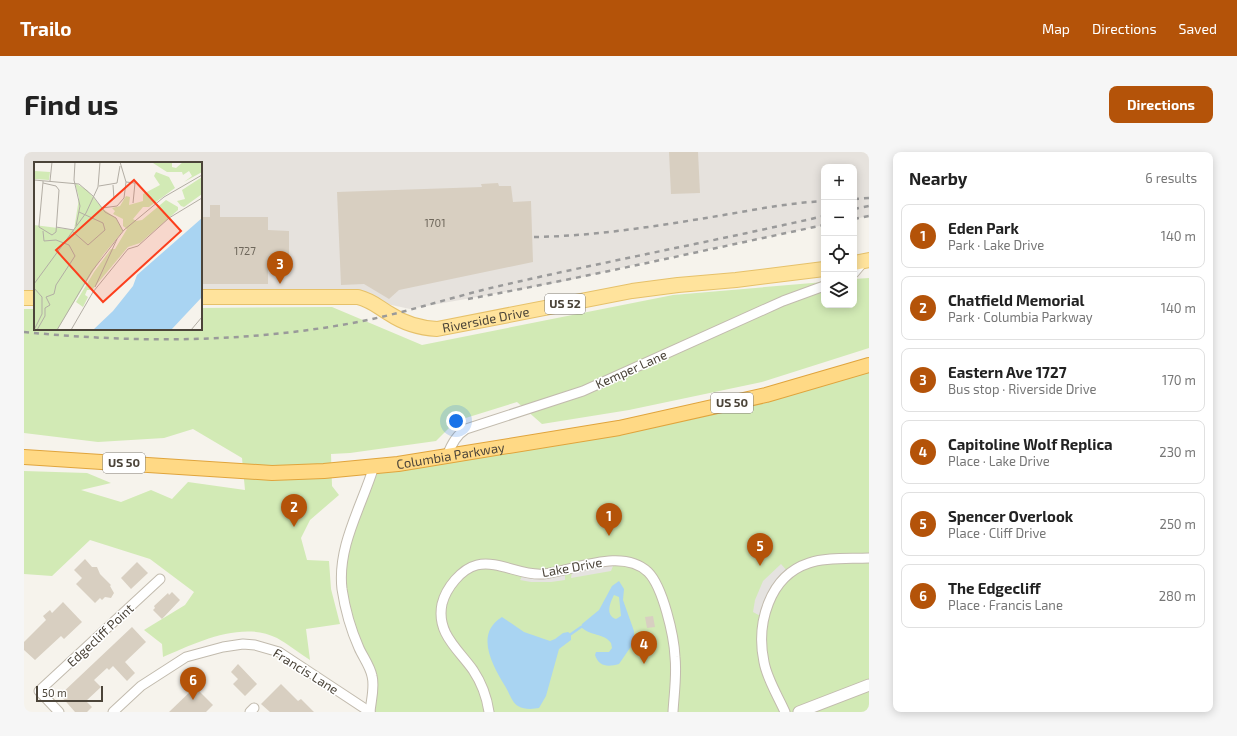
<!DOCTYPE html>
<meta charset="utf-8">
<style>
:root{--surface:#fff;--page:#f6f6f6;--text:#222;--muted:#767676;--line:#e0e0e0;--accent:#b45309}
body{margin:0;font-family:"Exo 2",sans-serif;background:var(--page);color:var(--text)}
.controls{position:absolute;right:12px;top:12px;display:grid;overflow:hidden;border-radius:8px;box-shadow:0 2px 10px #0003}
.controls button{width:36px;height:36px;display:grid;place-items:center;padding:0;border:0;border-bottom:1px solid var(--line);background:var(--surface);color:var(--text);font:20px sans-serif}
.scale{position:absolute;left:12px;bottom:10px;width:67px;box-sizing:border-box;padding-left:4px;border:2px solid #4b4439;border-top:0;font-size:11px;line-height:14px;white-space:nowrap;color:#4b4439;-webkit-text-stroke:3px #fff;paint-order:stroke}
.you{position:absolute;left:432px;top:269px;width:14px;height:14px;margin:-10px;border:3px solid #fff;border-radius:50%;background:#1a73e8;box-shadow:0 0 0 6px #1a73e833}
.badge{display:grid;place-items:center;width:26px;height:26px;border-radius:50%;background:var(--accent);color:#fff;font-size:13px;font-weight:700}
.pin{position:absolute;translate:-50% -33px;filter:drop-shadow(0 1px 2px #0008)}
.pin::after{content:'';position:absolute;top:21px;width:14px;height:12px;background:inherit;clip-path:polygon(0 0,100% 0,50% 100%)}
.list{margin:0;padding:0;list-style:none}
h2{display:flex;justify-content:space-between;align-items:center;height:52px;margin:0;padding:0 16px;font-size:17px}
h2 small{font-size:13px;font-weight:400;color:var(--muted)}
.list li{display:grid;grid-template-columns:26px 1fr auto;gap:12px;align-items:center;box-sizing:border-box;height:64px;margin:0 8px 8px;padding:0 8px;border:1px solid var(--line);border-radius:8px}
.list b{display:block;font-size:15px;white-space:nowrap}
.list p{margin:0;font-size:13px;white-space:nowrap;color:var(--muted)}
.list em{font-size:13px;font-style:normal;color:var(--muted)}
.icon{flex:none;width:22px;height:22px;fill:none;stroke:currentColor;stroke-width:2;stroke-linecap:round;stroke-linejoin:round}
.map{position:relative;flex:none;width:845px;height:560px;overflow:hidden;border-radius:8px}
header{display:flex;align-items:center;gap:24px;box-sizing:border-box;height:56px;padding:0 20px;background:var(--accent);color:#fff}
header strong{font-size:19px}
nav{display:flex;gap:22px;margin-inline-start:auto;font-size:14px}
.intro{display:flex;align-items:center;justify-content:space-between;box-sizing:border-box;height:96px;padding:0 24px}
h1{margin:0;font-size:28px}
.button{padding:10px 18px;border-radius:8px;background:var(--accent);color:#fff;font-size:14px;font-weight:700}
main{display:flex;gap:24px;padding:0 24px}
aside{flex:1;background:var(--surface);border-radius:8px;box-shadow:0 2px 10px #0003}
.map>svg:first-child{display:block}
.industrial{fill:#e6e2dd}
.green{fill:#d2eab5}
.parking{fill:#e5e3e0}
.water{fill:#a9d4f2;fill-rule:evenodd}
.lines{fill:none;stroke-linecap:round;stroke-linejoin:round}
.stream{stroke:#a9d4f2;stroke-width:2.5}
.building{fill:#d8cfc1}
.minor-casing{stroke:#c2bbae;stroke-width:11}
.tertiary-casing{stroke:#c2bbae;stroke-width:13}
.primary-casing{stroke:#e6c16a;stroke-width:16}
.trunk-casing{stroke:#e0a43c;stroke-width:16}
.minor{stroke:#fff;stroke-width:9}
.tertiary{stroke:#fff;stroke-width:11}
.primary{stroke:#ffe39c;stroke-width:14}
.trunk{stroke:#ffd985;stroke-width:14}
.rail{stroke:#9a9a9a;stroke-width:2.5;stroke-dasharray:5 5;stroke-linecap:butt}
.labels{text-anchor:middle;stroke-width:3;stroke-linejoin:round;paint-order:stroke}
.number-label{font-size:11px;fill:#6e675b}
.shield{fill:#fff;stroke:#817c74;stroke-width:1}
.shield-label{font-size:12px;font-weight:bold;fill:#4b4439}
.street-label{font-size:13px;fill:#4b4439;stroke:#fff}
.inset-road{fill:none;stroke:#b2ada4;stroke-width:1}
.view{fill:#fc3f1d;fill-opacity:0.15;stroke:#fc3f1d;stroke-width:2}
.inset-edge{fill:none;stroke:#4b4439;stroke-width:2}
</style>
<header>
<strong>Trailo</strong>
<nav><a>Map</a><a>Directions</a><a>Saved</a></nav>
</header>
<div class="intro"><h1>Find us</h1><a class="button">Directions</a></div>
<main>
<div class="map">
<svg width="845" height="560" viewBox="0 0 845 560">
<rect width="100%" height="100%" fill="#f6f3ec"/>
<polygon class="industrial" points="0,0 845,0 845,64 830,67 830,15 800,15 800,73 618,111 542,129 386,157 349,149 177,145 177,11 11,11 11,146 0,146"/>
<g class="green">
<path d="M845,126V196L738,230L605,258L518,272L493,250L432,269L412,289L326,301L307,302L308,334L315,343L286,368L277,386L283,408L305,409L307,437L316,472L282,477L286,508C275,501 264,492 253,486C218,468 171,491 139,505L138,492L120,478L161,453L170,440L126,407L66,388L28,424L0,422V319L63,321L87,331L57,338L97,350L127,338L148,347L164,330L221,338L218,306L169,277L140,286L74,290L0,281V157H11V177H177V156L308,155L398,193L649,143L800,130V153H830V127Z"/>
<polygon points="845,213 845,560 346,560 349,538 325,466 319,412 350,314 595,276"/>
</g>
<g class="parking">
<polygon points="591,409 587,419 547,426 548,420 541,421 541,428 527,430 507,430 496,428 500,421"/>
<polygon points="757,412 765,421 740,466 729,460 731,448 739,429"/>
</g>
<g class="water">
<path d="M595,429L600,437L599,448L610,479V490L595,512C584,515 575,515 571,503L572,500H585L588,496L587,491C580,481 566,484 557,475L558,472L575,458L588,434ZM590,443L595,445L597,464L592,467C581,463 586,451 590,443Z"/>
<path d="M478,465L500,480L526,489L531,487L539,481L544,480L547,482V488L535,497L522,544L515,556C509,557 501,558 494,554C488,551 485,540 481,534C469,514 450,482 478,465Z"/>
</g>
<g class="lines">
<polyline class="stream" points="547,482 557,475"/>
</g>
<g class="building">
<polygon points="645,0 674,0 676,41 647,42"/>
<polygon points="474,31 475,34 487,34 489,50 507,49 509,110 375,138 365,147 340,132 317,133 313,40 458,35 457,32"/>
<polygon points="186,53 196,53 196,65 244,65 244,78 265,79 265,111 244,111 244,132 177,132 177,65 186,65"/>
<polygon points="61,407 68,415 73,415 76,422 87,433 86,434 90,441 87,446 81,445 78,448 76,446 71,451 52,432 58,426 50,418"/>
<polygon points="113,410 124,421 107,437 97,426"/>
<polygon points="148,440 156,448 138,467 129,458 131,456 130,454 144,441 145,443"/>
<polygon points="39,450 58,470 40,487 37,484 11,508 0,498 0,490 22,468 19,464 26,458 28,461"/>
<polygon points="629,464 631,475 623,476 621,465"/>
<polygon points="108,475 122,490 101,510 111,521 103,529 89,514 85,518 83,516 70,528 77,535 62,549 68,555 63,560 51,560 36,543"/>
<polygon points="214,512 233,532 221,544 209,532 214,527 207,520"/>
<polygon points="257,532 274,549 277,547 290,560 246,560 237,552"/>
<polygon points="171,535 189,553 182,560 145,560"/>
</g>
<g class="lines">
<g class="minor-casing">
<g id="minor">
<polyline points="830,121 840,109"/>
<path d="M423,304C427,293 432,283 442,277L559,239L759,149L800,134"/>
<polyline points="35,560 15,539 136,427"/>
<polyline points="89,560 117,534 162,505 199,495 219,492 231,493 255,500 346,560"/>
<polyline points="226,560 230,556"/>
<path d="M346,560C347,548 351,535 348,524C346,514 339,505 335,496C327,478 321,457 318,437C313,394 338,354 350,314"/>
<path d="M465,560C463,546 457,530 449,518C434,497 412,481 418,452C422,436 437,417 453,413C474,408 497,424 519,422C549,419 598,395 624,420C639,435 650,484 651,505C653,523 650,542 649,560"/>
<path d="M761,560C754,544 743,527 740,510C732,472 745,424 785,411C803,405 826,407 845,406"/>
</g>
</g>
<g class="tertiary-casing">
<polyline id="tertiary" points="775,560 845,533"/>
</g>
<g class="primary-casing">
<g id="primary">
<polyline points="830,111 845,108"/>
<path id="s1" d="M177,145H334C349,149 354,155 366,162C381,172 396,176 413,177L608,139L654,133L712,128L800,117"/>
<polyline points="0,146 11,146"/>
</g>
</g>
<g class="trunk-casing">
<g id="trunk">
<path id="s2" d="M0,305L248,321L300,319L374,312L595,276L742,243L845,213"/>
</g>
</g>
<use href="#minor" class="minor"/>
<use href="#tertiary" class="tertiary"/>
<use href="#primary" class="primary"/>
<use href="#trunk" class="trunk"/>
<g class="rail">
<polyline points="830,47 845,46"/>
<polyline points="830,57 845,54"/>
<polyline points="830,67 845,64"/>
<path d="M510,85C572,84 633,74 694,64C729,58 764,51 800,49"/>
<path d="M444,147C563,125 681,98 800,73"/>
<path d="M0,180C111,191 223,191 334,170C385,160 434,143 484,132C589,108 695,88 800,64"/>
</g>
</g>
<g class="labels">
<g class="number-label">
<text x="411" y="75">1701</text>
<text x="221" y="103">1727</text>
</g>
<g class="shield">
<rect x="521" y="142" width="40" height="20" rx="3"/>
<rect x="687" y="241" width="42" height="20" rx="3"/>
<rect x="79" y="301" width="42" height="20" rx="3"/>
</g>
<g class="shield-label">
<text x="541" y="156">US 52</text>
<text x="708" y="255">US 50</text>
<text x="100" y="315">US 50</text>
</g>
<g class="street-label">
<text dy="5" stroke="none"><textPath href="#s1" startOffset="293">Riverside Drive</textPath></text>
<text transform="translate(607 217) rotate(-24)" y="5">Kemper Lane</text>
<text dy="5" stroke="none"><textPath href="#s2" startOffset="428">Columbia Parkway</textPath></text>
<text transform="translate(548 415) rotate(-10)" y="5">Lake Drive</text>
<text transform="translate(76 483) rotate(-43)" y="5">Edgecliff Point</text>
<text transform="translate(282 519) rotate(32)" y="5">Francis Lane</text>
</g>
</g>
<g transform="translate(10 10)">
<rect width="168" height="168" fill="#f6f3ec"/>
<path d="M121,0H138V5L142,6L149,0H168V10L150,20L158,14L155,9L149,13L148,10H133L119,1ZM1,9L16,10L15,18L1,17ZM122,10L135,15L141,26L115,45H109L99,57L102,59L108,58L132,38L144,45V48L106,81L94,85L58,128H53L51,133L54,135L49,145L42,140L60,110L77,87H81L93,67L89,64V57L79,52L81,49L78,46L86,44L92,34L96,35L95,43L109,39V32L126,23L120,14ZM168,15V32L150,45L147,44L143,39L151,37L148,28ZM41,21L53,28L69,47L82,56L89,69L69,93L23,168H0V63L40,68L45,36Z" fill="#d2eab5"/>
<path d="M168,56V135L137,168H59L79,149L99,124L103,113Z" fill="#a9d4f2"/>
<path class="inset-road" d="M41,0L40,18L46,44L42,64M0,18L45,22L59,34L71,50L82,56L89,69M16,19L18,0M92,20L101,21L99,41M9,21L22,24L25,28L22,70L18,73L5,65V64L9,20V19M79,23L80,37M65,24L83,21L86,4M68,46L83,44L90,36L92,20L86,0M22,65L40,68M38,69L54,83L71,68L69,61L45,50M0,122L52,51L64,25L66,0M61,125L83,77M0,126L8,135V152L0,168M3,168L11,154V146L16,143L12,135L20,132L22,123L41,94L35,83L22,78L10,79L9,69M23,168L58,109L90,68L130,35L168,13M37,168L59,130L94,87L104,84L135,56L168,36M157,168L168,155"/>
<path class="view" d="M100,18L147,69L69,140L22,88Z"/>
<rect width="168" height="168" class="inset-edge"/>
</g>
</svg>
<div class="controls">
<button>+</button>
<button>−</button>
<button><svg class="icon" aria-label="locate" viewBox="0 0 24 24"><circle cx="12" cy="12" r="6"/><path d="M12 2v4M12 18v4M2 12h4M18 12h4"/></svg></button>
<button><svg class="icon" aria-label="layers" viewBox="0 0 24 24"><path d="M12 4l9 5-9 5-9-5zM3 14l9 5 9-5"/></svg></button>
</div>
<div class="scale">50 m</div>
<div class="you"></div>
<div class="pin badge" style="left:585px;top:384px">1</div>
<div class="pin badge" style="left:270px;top:375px">2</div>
<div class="pin badge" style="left:256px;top:132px">3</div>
<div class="pin badge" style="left:620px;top:512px">4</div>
<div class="pin badge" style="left:736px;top:414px">5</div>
<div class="pin badge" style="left:169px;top:548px">6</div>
</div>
<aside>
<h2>Nearby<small>6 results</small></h2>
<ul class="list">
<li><span class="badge">1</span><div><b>Eden Park</b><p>Park · Lake Drive</p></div><em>140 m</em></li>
<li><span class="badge">2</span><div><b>Chatfield Memorial</b><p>Park · Columbia Parkway</p></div><em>140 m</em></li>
<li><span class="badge">3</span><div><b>Eastern Ave 1727</b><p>Bus stop · Riverside Drive</p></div><em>170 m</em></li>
<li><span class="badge">4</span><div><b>Capitoline Wolf Replica</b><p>Place · Lake Drive</p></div><em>230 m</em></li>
<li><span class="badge">5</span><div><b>Spencer Overlook</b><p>Place · Cliff Drive</p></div><em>250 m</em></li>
<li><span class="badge">6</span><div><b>The Edgecliff</b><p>Place · Francis Lane</p></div><em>280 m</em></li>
</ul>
</aside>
</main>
